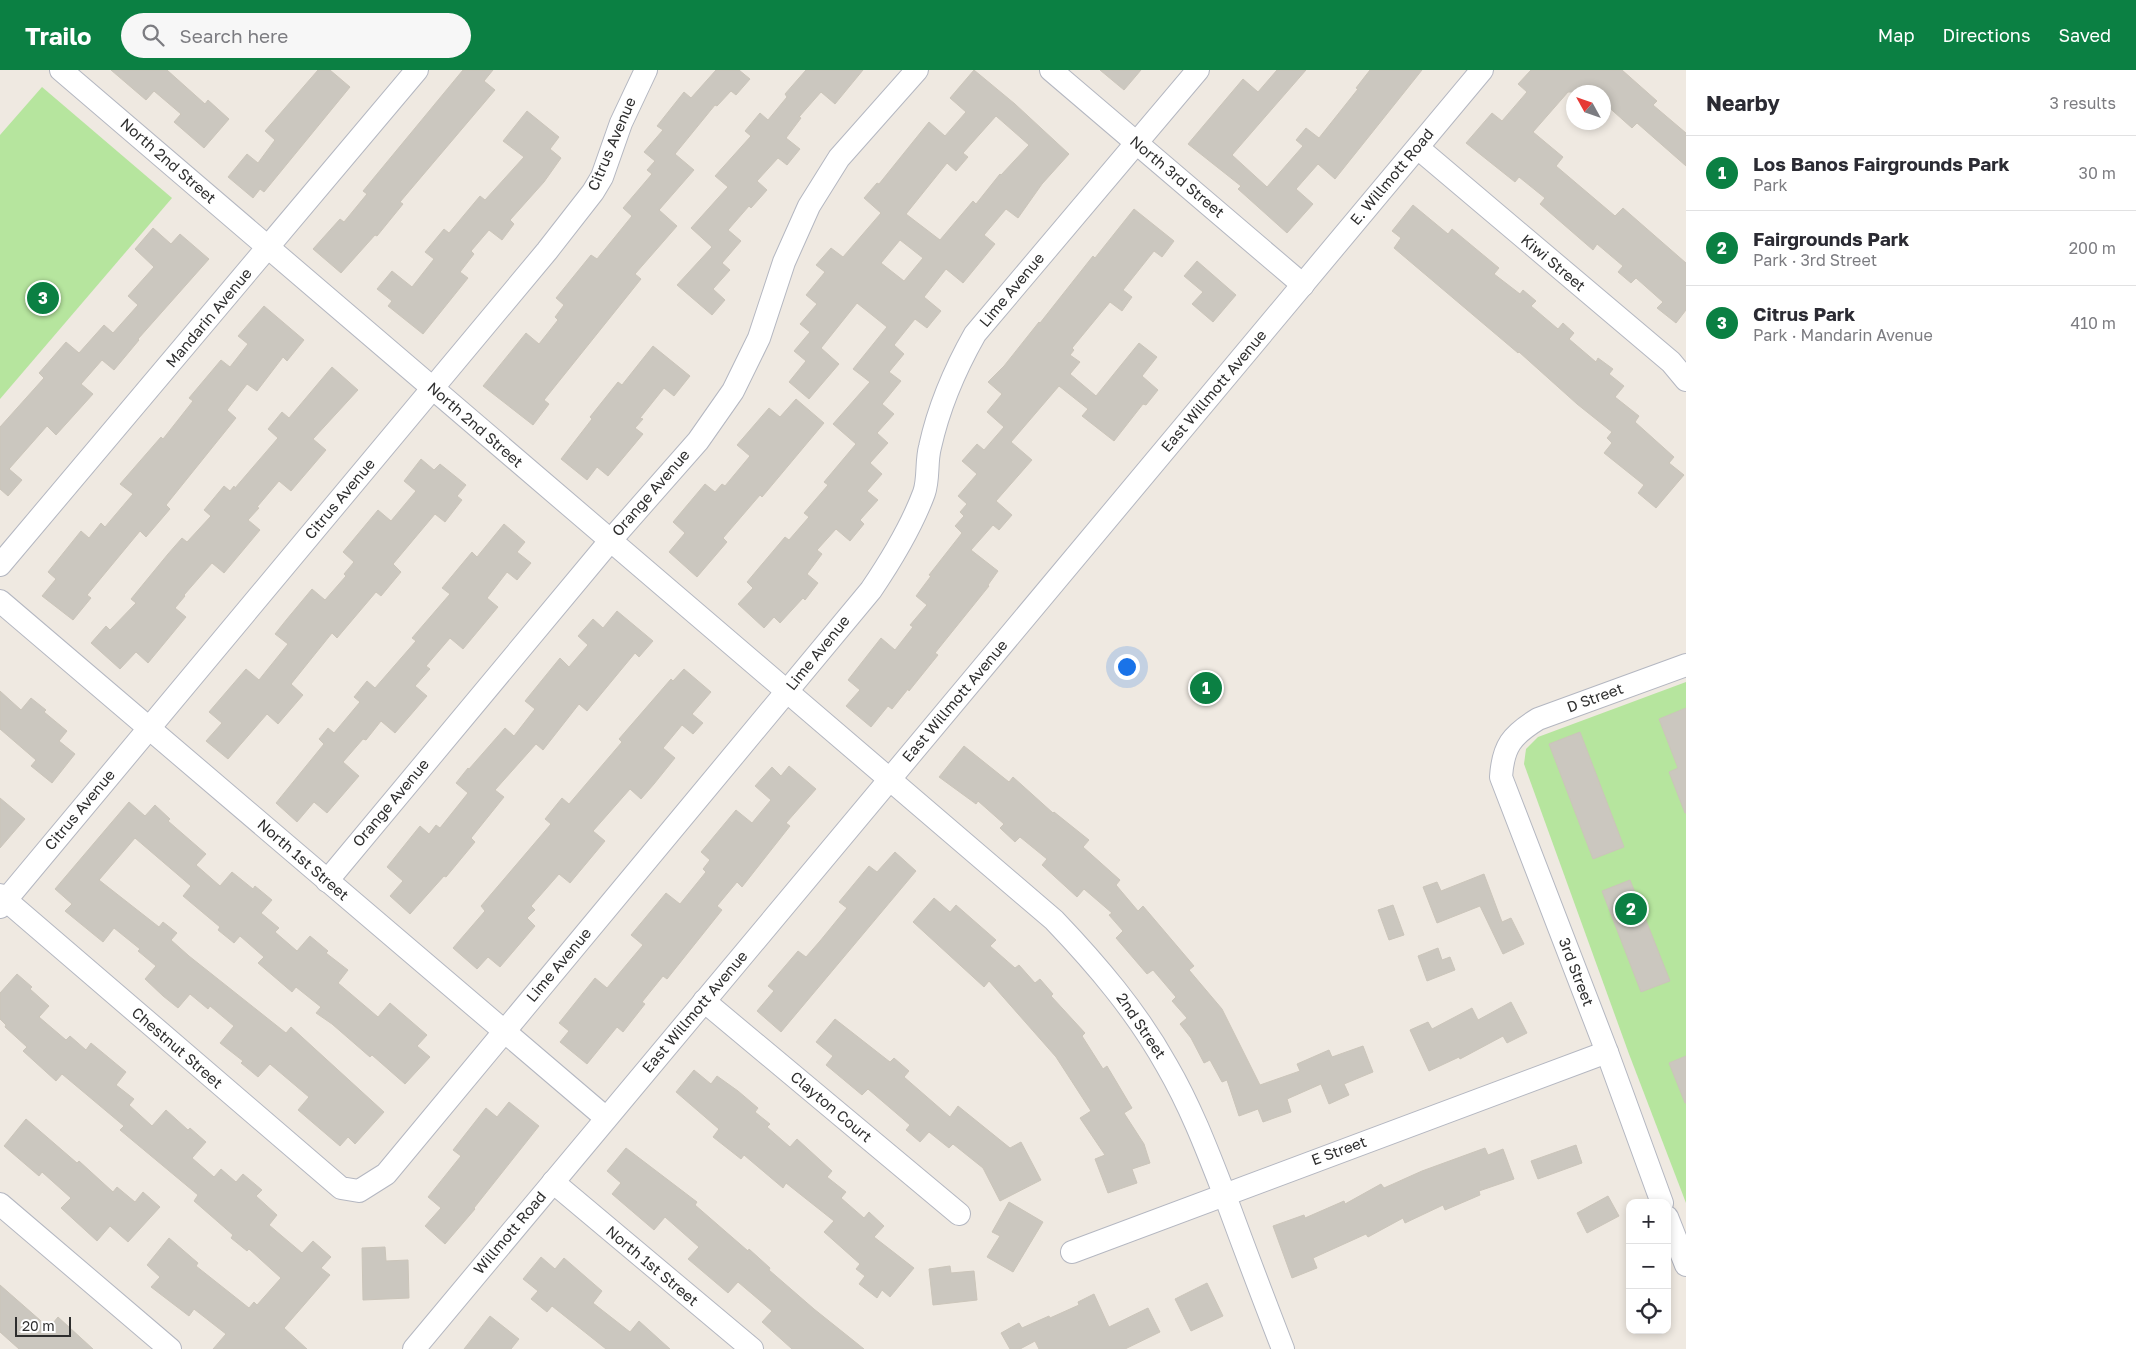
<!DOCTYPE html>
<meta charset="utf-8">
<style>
:root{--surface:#fff;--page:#f7f7f7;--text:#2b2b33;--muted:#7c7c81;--line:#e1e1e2;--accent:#0b8043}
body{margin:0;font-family:"Golos Text",sans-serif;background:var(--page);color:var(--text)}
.controls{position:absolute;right:15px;bottom:15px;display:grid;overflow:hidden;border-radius:10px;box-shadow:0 2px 8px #0003}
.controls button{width:45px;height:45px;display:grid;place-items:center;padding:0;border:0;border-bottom:1px solid var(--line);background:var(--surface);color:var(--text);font:25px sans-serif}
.compass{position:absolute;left:1566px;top:15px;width:45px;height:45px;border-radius:50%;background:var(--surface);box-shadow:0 2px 8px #0003;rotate:310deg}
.scale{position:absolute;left:15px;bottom:12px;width:56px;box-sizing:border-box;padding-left:5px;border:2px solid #2e2e2e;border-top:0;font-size:14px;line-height:18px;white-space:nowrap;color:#2e2e2e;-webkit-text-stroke:4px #fff;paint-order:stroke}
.you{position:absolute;left:1126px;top:596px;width:18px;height:18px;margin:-12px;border:4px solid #fff;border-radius:50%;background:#1a73e8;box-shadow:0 0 0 8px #1a73e833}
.badge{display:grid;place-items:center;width:32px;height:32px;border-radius:50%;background:var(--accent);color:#fff;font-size:16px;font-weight:700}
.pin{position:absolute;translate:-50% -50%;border:2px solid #fff;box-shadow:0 1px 5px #0006}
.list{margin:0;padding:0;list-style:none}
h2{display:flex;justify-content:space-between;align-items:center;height:65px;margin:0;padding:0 20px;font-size:21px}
h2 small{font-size:16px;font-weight:400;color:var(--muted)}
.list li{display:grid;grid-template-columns:32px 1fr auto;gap:15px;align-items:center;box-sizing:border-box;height:75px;padding:0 20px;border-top:1px solid var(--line)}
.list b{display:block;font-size:19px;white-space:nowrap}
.list p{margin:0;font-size:16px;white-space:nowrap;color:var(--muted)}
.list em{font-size:16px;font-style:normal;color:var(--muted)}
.icon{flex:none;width:28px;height:28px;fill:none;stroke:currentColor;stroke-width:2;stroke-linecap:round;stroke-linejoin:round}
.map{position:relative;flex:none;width:1686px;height:1279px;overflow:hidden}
header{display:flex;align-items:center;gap:30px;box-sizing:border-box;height:70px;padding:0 25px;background:var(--accent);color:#fff}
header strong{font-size:24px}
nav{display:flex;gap:28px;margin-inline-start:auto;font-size:18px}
.search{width:350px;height:45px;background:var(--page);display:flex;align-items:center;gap:12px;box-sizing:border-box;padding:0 18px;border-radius:28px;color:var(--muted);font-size:19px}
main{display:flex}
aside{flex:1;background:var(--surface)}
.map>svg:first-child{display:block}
.green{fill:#b6e59e}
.building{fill:#cbc7bf;stroke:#cbc5ba;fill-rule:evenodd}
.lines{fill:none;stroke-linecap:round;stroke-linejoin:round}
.minor-casing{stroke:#b4b7c1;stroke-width:24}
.minor{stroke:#fff;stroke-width:22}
.labels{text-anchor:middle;stroke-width:4;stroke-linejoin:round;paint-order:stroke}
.street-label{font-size:15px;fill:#2e2e2e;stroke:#fff}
</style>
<header>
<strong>Trailo</strong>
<div class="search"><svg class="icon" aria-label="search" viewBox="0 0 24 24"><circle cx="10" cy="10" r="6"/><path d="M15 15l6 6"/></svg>Search here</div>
<nav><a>Map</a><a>Directions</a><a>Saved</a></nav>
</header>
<main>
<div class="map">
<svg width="1686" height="1279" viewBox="0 0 1686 1279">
<rect width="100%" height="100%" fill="#efe9e1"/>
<g class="green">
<polygon points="42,17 172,128 0,329 0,65"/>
<polygon points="1686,612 1686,1133 1629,984 1524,694 1526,679 1538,667"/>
</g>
<g class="building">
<polygon points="111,0 167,0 205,34 208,30 229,49 204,78 174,52 181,44 154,21 146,30"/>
<polygon points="318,0 330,0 350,17 264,122 260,119 253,128 228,107 247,84 258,93 275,70 265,61"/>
<polygon points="463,0 493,0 484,11 495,20 400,132 403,134 377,166 375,165 341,203 313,179 340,149 344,152 367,124 363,121"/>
<polygon points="716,0 739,0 750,9 736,25 731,21 717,36 715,35 675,84 694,100 659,140 677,156 635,204 641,209 544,330 549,334 533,355 483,316 526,263 539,274 558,250 555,247 564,235 556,228 591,185 597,189 632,146 623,138 652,104 647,100 655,91 644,82 663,60 657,56 684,22 691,28"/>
<polygon points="806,0 863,0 835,34 821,22 799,47 801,48 786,68 800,79 787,95 778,88 757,111 767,120 751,138 749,136 728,160 741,171 722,193 730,200 713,219 725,230 712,245 677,215 712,177 691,158 728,117 715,106 751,66 745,61 760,43 768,50 787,27 785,24"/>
<path d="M974,0L1015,34L1069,84L1042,114L1018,148L1006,139L984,165L995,174L963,213L946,199L924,227L941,241L927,258L915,249L894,275L904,284L889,302L901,311L882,334L894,344L877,363L888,373L870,393L882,404L867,421L878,430L860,450L864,454L850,471L836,459L817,480L822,484L807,504L818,513L805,530L803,528L780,553L774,547L764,558L738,534L753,518L747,512L785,467L789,470L809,447L804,443L828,415L824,412L856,374L833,354L870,312L853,299L887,257L857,233L821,278L839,294L809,329L789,312L806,291L794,281L810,262L800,254L817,234L806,225L825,202L816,195L831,178L843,187L881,143L864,128L877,113L879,114L929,52L945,66L966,42L950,28ZM996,46L1029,75L1001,105L1000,104L976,134L973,131L940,170L906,144L947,93L956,101L968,87L963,83ZM900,170L923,188L904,211L881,193Z"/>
<polygon points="1100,0 1141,0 1124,20"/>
<polygon points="1277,0 1306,0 1232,85 1267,117 1303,76 1296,70 1306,58 1319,68 1358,19 1356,18 1370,0 1422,0 1335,109 1318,94 1296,119 1313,134 1287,163 1238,119 1241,116 1188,74 1243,9 1258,22"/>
<polygon points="1531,0 1622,0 1657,31 1653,35 1686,63 1686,96 1637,53 1632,58 1604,33 1604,22 1568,22 1533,62 1563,87 1556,96 1615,146 1623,138 1686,193 1686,240 1676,253 1657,238 1663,232 1636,208 1631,213 1618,202 1623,196 1597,174 1593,180 1540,134 1545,128 1519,107 1515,112 1466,73 1492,43 1502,51 1527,22 1518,14"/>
<polygon points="527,41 559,67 550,79 561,88 544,112 510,150 514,154 502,170 489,160 471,181 474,184 460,202 468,208 423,264 388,236 392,231 377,219 392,201 412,217 434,189 425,182 444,159 449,163 480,126 485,130 524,87 503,71"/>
<polygon points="1413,135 1448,164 1452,159 1499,198 1494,204 1520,224 1523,220 1536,231 1531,236 1558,259 1563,253 1574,263 1569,269 1596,292 1598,288 1613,299 1609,304 1624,316 1615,327 1639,346 1635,352 1674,387 1669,393 1684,405 1656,438 1638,423 1644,415 1604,383 1612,373 1607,368 1612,362 1577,334 1519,282 1518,283 1394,178 1401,168 1392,161"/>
<polygon points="1134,139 1174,171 1162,187 1154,181 1123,220 1132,227 1122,241 1110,232 1072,278 1074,280 1070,285 1080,292 1070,304 1096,326 1139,273 1157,287 1142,306 1158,320 1146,335 1143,334 1114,371 1082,346 1088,339 1059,316 1011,372 1032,390 996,431 1012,445 999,460 993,455 971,480 998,501 988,515 989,516 935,583 938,585 909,621 908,619 892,639 888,636 871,657 846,636 860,620 848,610 881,568 895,580 913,557 910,555 927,535 916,526 931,506 929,505 962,463 955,456 964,446 960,442 967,434 958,426 977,404 962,391 977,374 984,380 1004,357 987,342 1002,324 988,312 1004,296 1039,252 1040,253 1093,186 1095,188"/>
<polygon points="153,158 171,174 180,164 209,189 138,269 139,270 114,300 102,290 81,314 93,324 56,365 47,356 9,399 22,410 8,426 0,419 0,357 44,308 39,303 66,272 79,283 104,255 113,263 138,235 128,226 154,197 135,179"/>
<polygon points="1197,191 1236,225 1213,252 1192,234 1203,222 1184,206"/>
<polygon points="264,236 304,270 287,291 283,287 257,321 247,314 227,340 236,348 166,435 170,439 146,467 140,461 87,525 91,528 73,550 42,526 56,509 48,502 81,461 89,468 101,453 105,457 133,424 120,414 161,367 163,369 193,331 189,328 221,290 230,297 248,274 238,266"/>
<polygon points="653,276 690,306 674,326 664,318 640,348 643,349 635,358 643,364 608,406 597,397 587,410 561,389 592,349 590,347 618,312 622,315"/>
<polygon points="332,297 358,320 313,369 326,380 291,421 279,411 257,437 259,438 248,450 260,460 224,503 212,493 184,525 185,526 175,538 186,547 148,593 136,582 120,599 91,573 106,556 110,560 136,533 131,529 168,484 182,468 187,472 211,446 204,440 224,416 230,421 234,416 235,418 278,368 268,359 282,342 289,348"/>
<polygon points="796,329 824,353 762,427 760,425 723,468 727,472 697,507 669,482 685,463 673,452 705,414 715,422 722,414 725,416 750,386 737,375 769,338 780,347"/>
<polygon points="421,389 434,400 440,394 466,415 457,426 462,430 445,452 435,444 393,494 401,502 381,526 376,522 337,568 332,563 291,614 303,625 278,654 267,644 228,689 206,671 222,653 209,642 246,599 259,610 288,574 275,564 287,549 312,519 325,530 346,506 344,504 354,492 343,482 378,440 391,451 416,421 404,411"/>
<polygon points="504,454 525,472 517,482 531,493 517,510 507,502 487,528 498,537 463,579 450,568 426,596 430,599 415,616 427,626 395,663 381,651 366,670 363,669 343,692 359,706 327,743 314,732 297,752 276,733 324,674 319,669 328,658 334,663 360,632 354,627 367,611 375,618 416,571 412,568 450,524 442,518 472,482 477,487"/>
<polygon points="617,541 653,571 639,587 635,583 587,641 579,634 543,680 536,674 495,720 504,727 471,768 475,772 446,807 444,806 410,844 390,826 403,811 387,797 420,756 429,764 436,755 440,758 468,723 456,713 468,698 469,699 505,658 514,666 535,639 525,631 560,588 569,597 588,575 578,566 593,549 603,558"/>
<polygon points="684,599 711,622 692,644 703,653 693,664 682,655 663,678 675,688 654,714 641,729 630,719 593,761 605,771 570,813 559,804 531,836 535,840 527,848 535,856 500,897 488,887 477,899 453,878 485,841 481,836 551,754 545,749 562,728 569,734 622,672 619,669 671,609 673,611"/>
<polygon points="0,621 21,640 31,628 46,640 44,642 67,661 59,671 75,684 52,713 31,696 36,690 0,659"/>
<polygon points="1686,638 1686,743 1685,743 1669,702 1678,698 1659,649"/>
<polygon points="1580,662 1624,777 1593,789 1549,674"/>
<polygon points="964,676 1009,712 1013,707 1053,743 1054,742 1089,770 1083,777 1120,810 1116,815 1138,841 1143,836 1194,896 1189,900 1222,939 1260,1015 1300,1001 1297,994 1329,980 1332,987 1363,976 1373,1002 1344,1014 1349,1025 1329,1034 1321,1014 1287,1029 1291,1042 1263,1052 1258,1039 1239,1046 1227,1010 1222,1012 1210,990 1204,993 1191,968 1180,954 1187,948 1172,931 1176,927 1153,900 1147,904 1116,868 1123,861 1109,845 1112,843 1084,819 1077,827 1042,795 1047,789 1020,767 1015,772 1000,758 1004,754 978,731 976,734 939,707"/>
<polygon points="789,696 816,719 786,753 790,756 742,817 737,812 717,836 722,840 667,909 663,906 642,932 645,934 623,962 617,957 587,994 560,972 569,961 559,953 595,908 607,918 643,875 631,865 666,823 680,834 706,802 703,799 710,790 701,782 736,740 752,753 771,730 755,716 772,697 781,706"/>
<polygon points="0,728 25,749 0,778"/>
<polygon points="129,732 145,746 155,735 170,749 168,751 206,784 196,795 220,816 232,802 253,819 255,816 272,830 261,843 279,858 275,862 297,881 310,866 328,881 326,883 348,900 338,913 378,947 390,933 427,965 417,976 430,987 405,1014 372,985 370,987 332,954 316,943 321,937 296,917 292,922 258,893 264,887 240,866 234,873 218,860 220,857 183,826 191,816 135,768 99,810 159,857 163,852 177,863 171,870 189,886 286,963 291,957 384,1042 355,1074 348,1067 340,1076 298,1040 309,1027 270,994 258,1007 241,993 243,991 220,973 234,956 210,936 208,939 190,924 178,938 163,926 145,909 156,896 138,881 140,879 114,858 103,872 65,841 72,834 55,819"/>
<polygon points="895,782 916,801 781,962 757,941 774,921 768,916 798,881 806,887 820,871 847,838 839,832 869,796 877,802"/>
<polygon points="1484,804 1502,852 1511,848 1524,874 1503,884 1480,836 1437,853 1423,817 1437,812 1441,821"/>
<polygon points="1630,810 1670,911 1641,922 1602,821"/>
<polygon points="934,828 950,842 956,835 996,870 990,876 1015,898 1019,895 1035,913 1040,909 1053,924 1051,926 1085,963 1082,966 1103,999 1107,996 1132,1038 1124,1043 1144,1074 1150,1093 1132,1099 1137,1113 1108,1123 1095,1089 1105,1085 1080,1048 1091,1041 1056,987 989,911 984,917 913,852"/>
<polygon points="1393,835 1404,865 1389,870 1378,840"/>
<polygon points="1438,878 1442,890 1450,887 1455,900 1427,911 1418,886"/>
<polygon points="17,904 32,917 30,919 49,936 39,947 66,970 70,966 86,980 91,973 126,1002 116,1015 134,1029 129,1035 152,1056 166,1040 188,1060 190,1058 206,1072 192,1088 214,1107 221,1099 236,1112 243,1104 262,1120 256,1126 277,1145 269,1155 302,1183 313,1171 331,1187 321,1198 330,1205 284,1258 307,1279 213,1279 226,1264 194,1239 189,1246 151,1217 160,1207 147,1195 169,1168 198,1193 196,1196 249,1238 254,1232 257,1235 281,1208 249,1179 247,1181 231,1168 233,1165 194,1131 198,1125 120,1060 124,1056 62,1004 56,1011 23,981 27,977 5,957 6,955 0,949 0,923"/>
<polygon points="1511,932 1527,963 1507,973 1503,966 1460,989 1459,987 1429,1001 1410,960 1428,952 1432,959 1472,938 1478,950"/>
<polygon points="835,949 890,992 894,988 909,1001 904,1007 950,1047 958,1036 1010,1078 1021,1072 1041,1110 1000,1131 983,1098 953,1074 949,1078 929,1062 920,1072 906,1060 910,1055 868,1019 862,1025 826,995 833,986 816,972"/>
<polygon points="1686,986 1686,1033 1685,1033 1669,993"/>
<polygon points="694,1000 711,1014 717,1006 738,1021 758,1038 755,1042 770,1054 767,1057 790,1077 797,1069 832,1101 827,1107 846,1122 841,1128 864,1148 869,1142 884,1156 874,1167 914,1198 890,1227 882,1220 877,1228 859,1214 865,1206 856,1199 860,1194 824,1162 834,1151 786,1113 783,1118 744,1085 741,1089 713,1067 719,1059 676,1022"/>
<polygon points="509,1032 539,1056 474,1138 475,1139 445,1174 425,1156 441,1138 428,1127 461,1086 453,1080 486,1038 497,1047"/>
<polygon points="26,1049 77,1093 79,1091 113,1122 117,1117 135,1132 143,1122 160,1137 128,1172 110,1156 97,1171 61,1138 71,1128 42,1102 39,1106 4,1076"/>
<polygon points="1576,1075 1582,1093 1538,1109 1531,1091"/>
<polygon points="626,1078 697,1132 695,1135 748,1181 749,1179 770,1198 769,1200 814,1239 864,1279 792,1279 762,1252 772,1241 738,1212 728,1223 688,1189 699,1177 665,1147 654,1160 612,1124 621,1113 607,1101"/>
<polygon points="1485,1078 1488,1085 1503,1079 1514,1109 1479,1121 1480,1125 1445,1140 1443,1135 1405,1153 1403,1148 1368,1167 1366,1164 1313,1188 1317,1198 1292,1208 1273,1156 1304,1145 1305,1148 1344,1131 1345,1134 1381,1114 1384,1118 1422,1101"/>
<polygon points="1608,1126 1619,1146 1587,1163 1577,1143"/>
<polygon points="1009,1132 1043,1152 1013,1202 987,1187 1000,1166 992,1162"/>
<polygon points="385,1177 386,1191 408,1190 409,1228 363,1230 362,1178"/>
<polygon points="541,1187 555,1199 564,1188 602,1221 593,1233 630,1262 639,1251 670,1279 606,1279 552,1236 547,1242 531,1229 538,1221 523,1209"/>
<polygon points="950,1196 951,1203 974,1201 977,1230 933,1235 929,1199"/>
<polygon points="1207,1213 1223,1246 1191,1261 1175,1229"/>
<polygon points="0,1215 49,1258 58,1247 93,1279 19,1279 0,1262"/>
<polygon points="1094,1224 1109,1257 1148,1238 1160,1262 1125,1279 1039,1279 1035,1271 1020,1279 1010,1279 1001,1263 1019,1253 1022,1258 1049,1246 1050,1248 1079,1235 1078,1232"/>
<polygon points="490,1246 519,1269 511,1279 464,1279"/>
</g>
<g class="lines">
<g class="minor-casing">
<g id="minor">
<path d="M61,0L1054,850C1097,895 1137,942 1167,996C1192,1039 1209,1085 1227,1131C1245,1180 1264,1230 1283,1279"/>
<polyline points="1051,0 1303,215"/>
<polyline points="1418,78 1671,292 1686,310"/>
<polyline points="0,495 417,0"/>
<polyline points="0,531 606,1048"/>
<polyline points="327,811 610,471 698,371 733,321 759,268 784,192 809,136 839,88 917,0"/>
<path d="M0,825L341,1118L359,1121L386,1104L871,520C892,489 911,458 924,423C929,409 926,392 930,377C939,336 954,301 975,264L1198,0"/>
<polyline points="0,837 547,181 593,122 602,107 621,53 646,0"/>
<polyline points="704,931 959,1144"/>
<polyline points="553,1112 752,1279"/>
<path d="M1662,1133L1607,982L1501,707C1503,676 1512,665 1538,649L1686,595"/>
<polyline points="0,1134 170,1279"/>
<polyline points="1667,1147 1686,1195"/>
<polyline points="1072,1182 1607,982"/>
<polyline points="414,1279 1482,0"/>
</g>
</g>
<use href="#minor" class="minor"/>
</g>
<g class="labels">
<g class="street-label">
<text transform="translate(612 74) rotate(-67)" y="5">Citrus Avenue</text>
<text transform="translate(168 91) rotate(41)" y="5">North 2nd Street</text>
<text transform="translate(1177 107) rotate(40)" y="5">North 3rd Street</text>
<text transform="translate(1392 107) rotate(-50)" y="5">E. Willmott Road</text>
<text transform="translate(1553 193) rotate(40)" y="5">Kiwi Street</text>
<text transform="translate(1012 220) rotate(-50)" y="5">Lime Avenue</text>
<text transform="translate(209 248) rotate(-50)" y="5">Mandarin Avenue</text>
<text transform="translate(1214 321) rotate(-50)" y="5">East Willmott Avenue</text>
<text transform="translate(475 355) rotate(41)" y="5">North 2nd Street</text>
<text transform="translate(651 423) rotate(-49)" y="5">Orange Avenue</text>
<text transform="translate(340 429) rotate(-50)" y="5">Citrus Avenue</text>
<text transform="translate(818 583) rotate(-51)" y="5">Lime Avenue</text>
<text transform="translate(1595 628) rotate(-20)" y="5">D Street</text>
<text transform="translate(955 631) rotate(-50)" y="5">East Willmott Avenue</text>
<text transform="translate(391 733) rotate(-50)" y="5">Orange Avenue</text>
<text transform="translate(80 740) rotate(-50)" y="5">Citrus Avenue</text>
<text transform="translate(303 790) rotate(41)" y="5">North 1st Street</text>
<text transform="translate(559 895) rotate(-50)" y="5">Lime Avenue</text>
<text transform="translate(1576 902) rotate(69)" y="5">3rd Street</text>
<text transform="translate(695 942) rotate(-50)" y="5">East Willmott Avenue</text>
<text transform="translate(1141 956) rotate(56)" y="5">2nd Street</text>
<text transform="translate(177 978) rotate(41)" y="5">Chestnut Street</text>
<text transform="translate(831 1037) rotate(40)" y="5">Clayton Court</text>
<text transform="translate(1339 1081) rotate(-20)" y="5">E Street</text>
<text transform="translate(510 1163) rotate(-50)" y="5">Willmott Road</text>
<text transform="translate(652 1196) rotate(40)" y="5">North 1st Street</text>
</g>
</g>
</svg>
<div class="controls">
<button>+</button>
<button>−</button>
<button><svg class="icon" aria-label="locate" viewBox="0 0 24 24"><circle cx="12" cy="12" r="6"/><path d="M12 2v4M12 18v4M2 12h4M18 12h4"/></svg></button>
</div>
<svg class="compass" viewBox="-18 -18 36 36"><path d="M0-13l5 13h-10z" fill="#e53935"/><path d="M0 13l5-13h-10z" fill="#7c7c81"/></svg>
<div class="scale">20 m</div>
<div class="you"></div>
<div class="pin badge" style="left:1206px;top:618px">1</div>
<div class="pin badge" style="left:1631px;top:839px">2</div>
<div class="pin badge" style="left:43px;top:228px">3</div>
</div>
<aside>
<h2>Nearby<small>3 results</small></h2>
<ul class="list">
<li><span class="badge">1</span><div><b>Los Banos Fairgrounds Park</b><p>Park</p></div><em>30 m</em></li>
<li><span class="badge">2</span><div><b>Fairgrounds Park</b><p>Park · 3rd Street</p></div><em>200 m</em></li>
<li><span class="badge">3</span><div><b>Citrus Park</b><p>Park · Mandarin Avenue</p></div><em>410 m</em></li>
</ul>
</aside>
</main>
